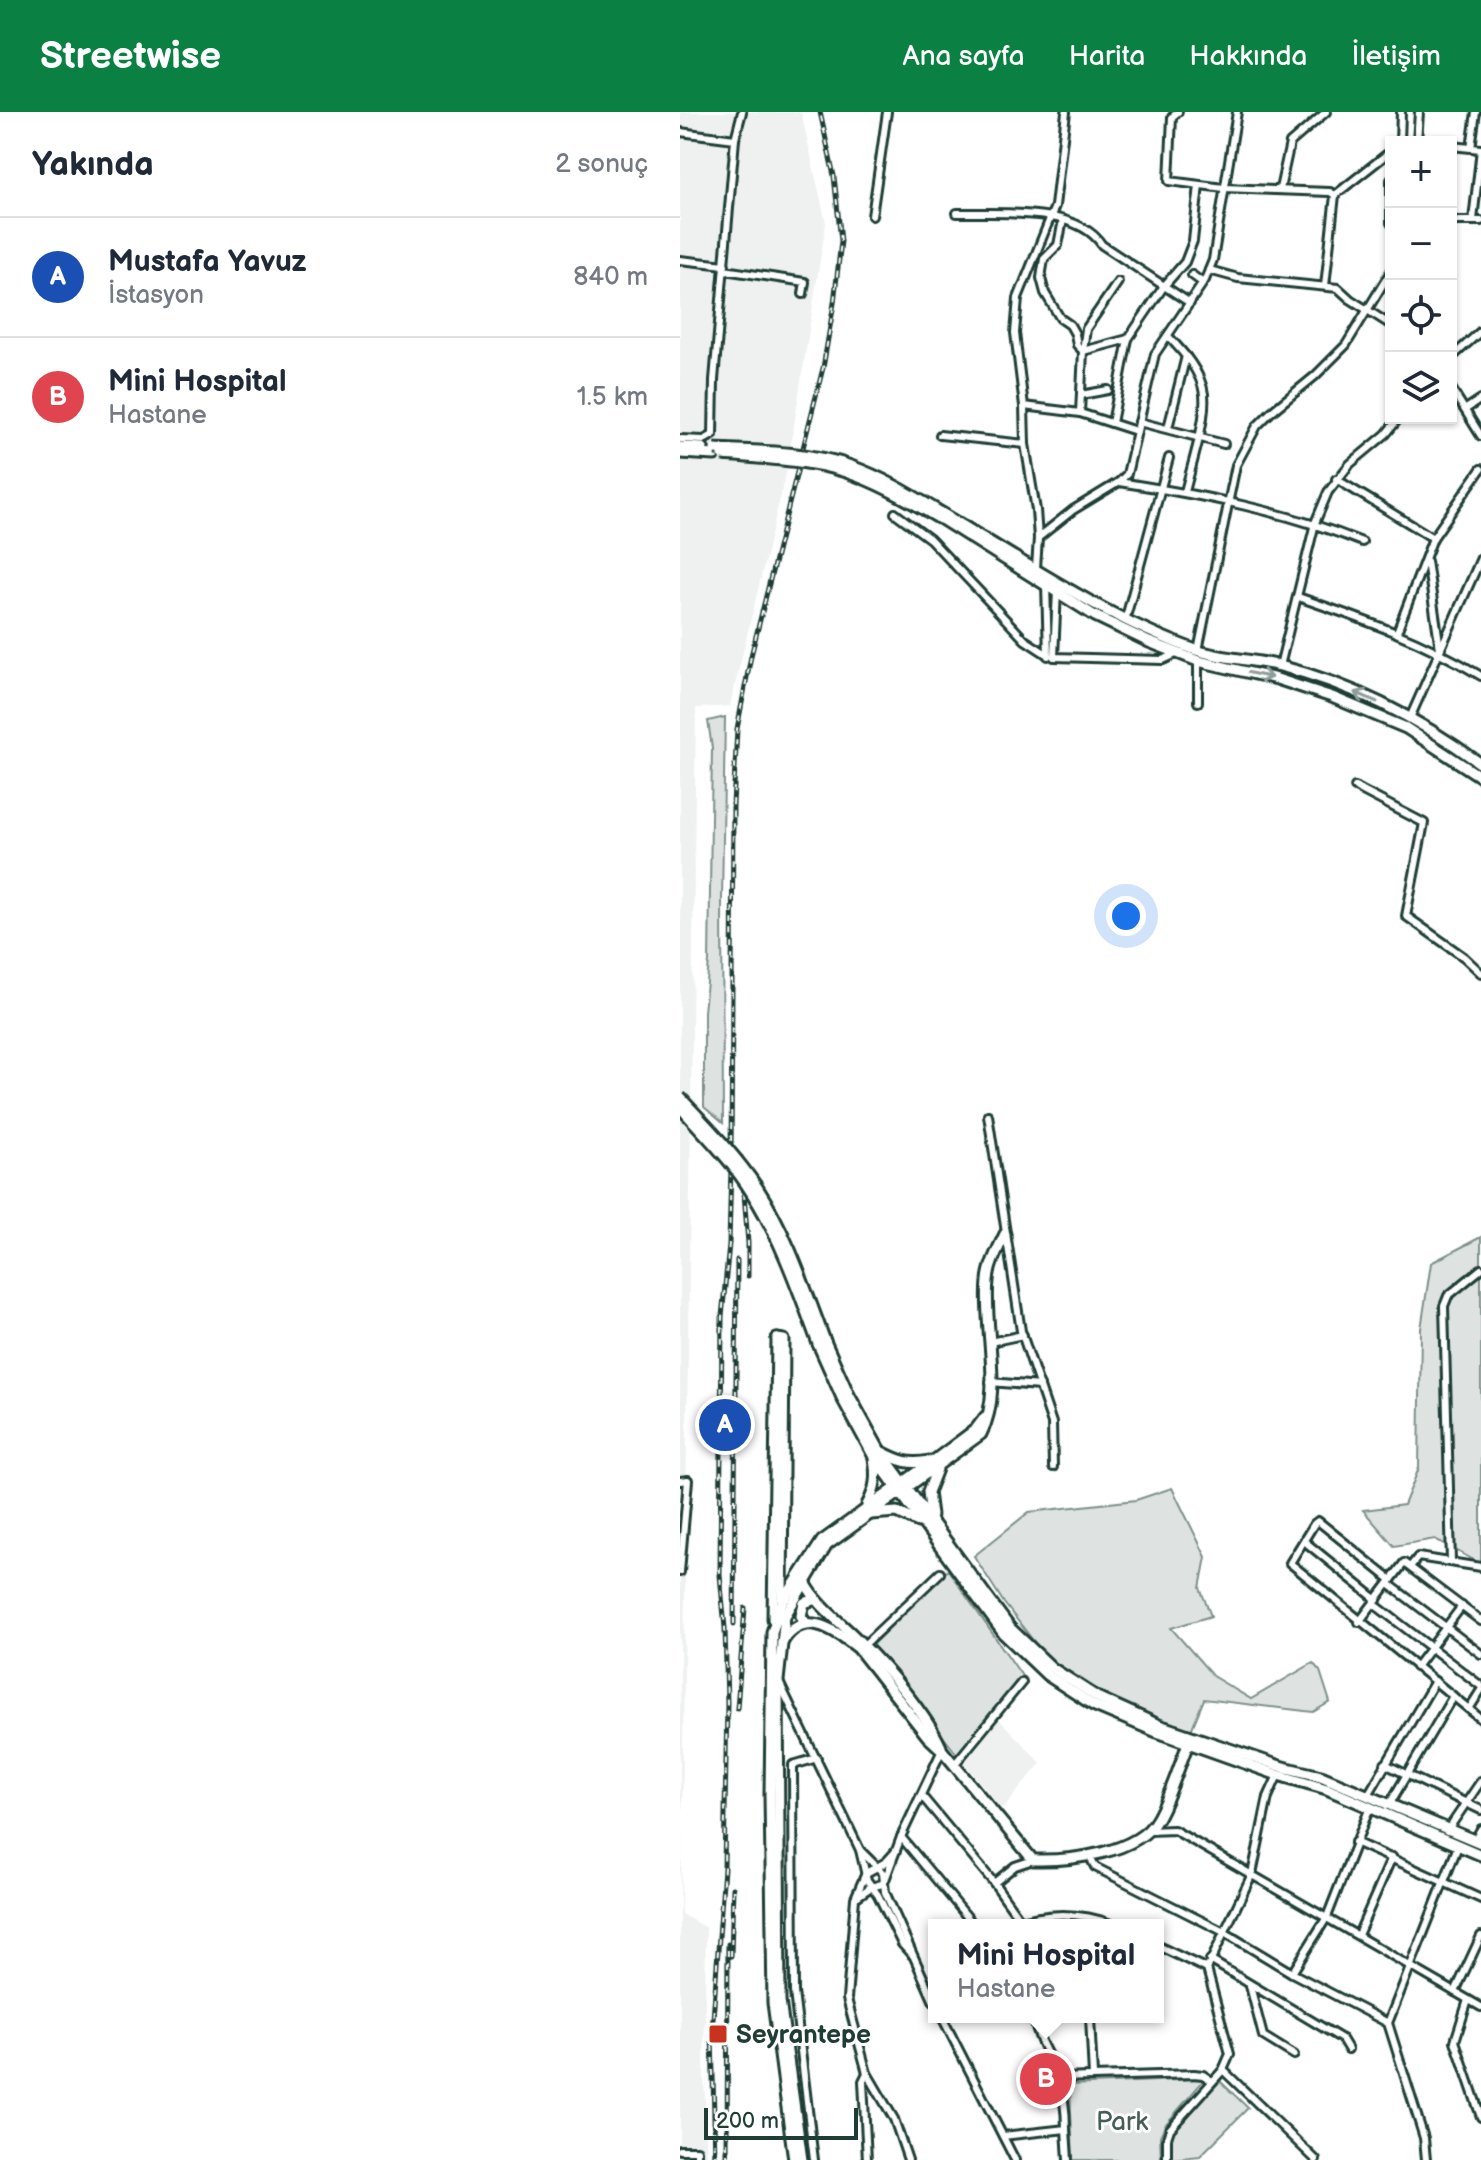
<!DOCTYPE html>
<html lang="tr">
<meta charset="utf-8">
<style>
:root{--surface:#fff;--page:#f6f6f7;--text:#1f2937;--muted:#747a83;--line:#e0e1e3;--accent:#0b8043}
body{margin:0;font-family:"Balsamiq Sans",sans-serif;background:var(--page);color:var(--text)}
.controls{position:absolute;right:24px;top:24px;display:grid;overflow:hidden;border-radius:0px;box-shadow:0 2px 6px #0004}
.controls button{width:72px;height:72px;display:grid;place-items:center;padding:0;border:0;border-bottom:2px solid var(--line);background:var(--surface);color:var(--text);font:40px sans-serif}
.scale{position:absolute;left:24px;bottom:20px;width:154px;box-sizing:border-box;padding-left:8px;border:4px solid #1f3d34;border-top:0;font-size:22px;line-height:28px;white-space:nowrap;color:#1f3d34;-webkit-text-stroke:6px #fff;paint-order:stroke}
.you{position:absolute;left:446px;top:804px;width:28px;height:28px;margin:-20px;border:6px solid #fff;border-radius:50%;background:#1a73e8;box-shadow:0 0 0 12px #1a73e833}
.badge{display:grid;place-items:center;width:52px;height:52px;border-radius:50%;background:var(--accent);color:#fff;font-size:26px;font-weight:700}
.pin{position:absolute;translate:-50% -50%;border:4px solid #fff;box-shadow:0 2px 8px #0006}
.popup{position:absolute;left:248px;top:1807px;width:236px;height:104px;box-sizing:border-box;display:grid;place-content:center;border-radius:0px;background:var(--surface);filter:drop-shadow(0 2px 6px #0005);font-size:26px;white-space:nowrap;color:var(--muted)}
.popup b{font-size:30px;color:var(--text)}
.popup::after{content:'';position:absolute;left:50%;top:100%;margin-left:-16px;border:16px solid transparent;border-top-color:var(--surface)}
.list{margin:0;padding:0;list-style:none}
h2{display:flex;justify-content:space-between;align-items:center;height:104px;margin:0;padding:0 32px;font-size:34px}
h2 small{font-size:26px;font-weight:400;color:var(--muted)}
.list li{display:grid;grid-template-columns:52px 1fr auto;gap:24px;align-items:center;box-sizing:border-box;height:120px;padding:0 32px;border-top:2px solid var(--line)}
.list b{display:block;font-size:30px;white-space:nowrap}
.list p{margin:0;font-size:26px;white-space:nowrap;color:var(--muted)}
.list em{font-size:26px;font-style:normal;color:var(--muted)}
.icon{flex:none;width:44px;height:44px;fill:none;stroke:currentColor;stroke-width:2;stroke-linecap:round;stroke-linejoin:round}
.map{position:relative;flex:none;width:801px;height:2048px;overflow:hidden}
header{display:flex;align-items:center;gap:48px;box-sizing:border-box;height:112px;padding:0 40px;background:var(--accent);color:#fff}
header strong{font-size:38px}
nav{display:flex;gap:44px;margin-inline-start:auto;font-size:28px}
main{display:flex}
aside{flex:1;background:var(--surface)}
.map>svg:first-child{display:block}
.built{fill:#eef1f0}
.green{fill:#dee3e2;stroke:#7e908b;stroke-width:2}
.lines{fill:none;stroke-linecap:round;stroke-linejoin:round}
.street-casing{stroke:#1f3d34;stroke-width:12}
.secondary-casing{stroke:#1f3d34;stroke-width:15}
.street{stroke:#fff;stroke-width:6}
.secondary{stroke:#fff;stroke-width:9}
.rail-casing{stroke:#1f3d34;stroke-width:5}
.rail{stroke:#fff;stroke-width:2;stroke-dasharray:6;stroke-linecap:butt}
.secondary-bridge-casing{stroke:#1f3d34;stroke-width:15;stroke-linecap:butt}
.secondary-bridge{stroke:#fff;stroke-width:9}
.oneway{stroke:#8f9e9a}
.poi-dot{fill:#c8321e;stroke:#fff;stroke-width:3}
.labels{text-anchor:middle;stroke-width:6;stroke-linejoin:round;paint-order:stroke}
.poi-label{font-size:26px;font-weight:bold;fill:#1f3d34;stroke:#fff;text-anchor:start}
.park-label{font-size:26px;fill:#455e57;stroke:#fff}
</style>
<header>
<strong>Streetwise</strong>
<nav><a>Ana sayfa</a><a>Harita</a><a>Hakkında</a><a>İletişim</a></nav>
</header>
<main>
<aside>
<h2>Yakında<small>2 sonuç</small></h2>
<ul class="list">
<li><span class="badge" style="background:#1a4fb4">A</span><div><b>Mustafa Yavuz</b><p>İstasyon</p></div><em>840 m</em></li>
<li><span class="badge" style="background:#e0444e">B</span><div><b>Mini Hospital</b><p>Hastane</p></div><em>1.5 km</em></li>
</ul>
</aside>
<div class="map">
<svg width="801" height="2048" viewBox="0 0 801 2048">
<rect width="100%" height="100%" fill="#fff"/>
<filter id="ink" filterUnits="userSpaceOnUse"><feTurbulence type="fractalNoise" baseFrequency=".0125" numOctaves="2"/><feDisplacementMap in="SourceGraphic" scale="16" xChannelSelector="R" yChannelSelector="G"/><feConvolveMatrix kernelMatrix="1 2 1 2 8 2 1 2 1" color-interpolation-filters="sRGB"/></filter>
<g filter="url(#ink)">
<g class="built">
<polygon points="0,0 121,0 146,111 107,357 50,594 16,596 1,1802 26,1816 24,1962 27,2048 0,2048"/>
<polygon points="316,1604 361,1651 324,1695 319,1694 282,1648"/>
</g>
<g class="green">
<polygon points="45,605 42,787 43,1011 24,995 24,900 29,850 32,636 28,609"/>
<polygon points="801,1125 801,1452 755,1427 714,1434 683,1398 724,1393 739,1356 741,1217 751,1151"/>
<polygon points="492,1376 526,1445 520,1476 531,1504 491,1516 534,1565 571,1587 633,1551 640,1559 650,1590 633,1600 524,1587 510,1621 424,1583 370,1550 324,1491 294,1444 349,1400 456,1388"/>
<polygon points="268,1458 342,1564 277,1642 191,1534"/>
<polygon points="520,1967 523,1969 485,2013 480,2024 481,2048 393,2048 390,1973"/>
<polygon points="540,1969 568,1996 520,2044 492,2047 492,2022"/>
</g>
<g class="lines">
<g class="street-casing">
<g id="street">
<polyline points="498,0 492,5 489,69 544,76 650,80 655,83"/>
<polyline points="0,20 55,27"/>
<polyline points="720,30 721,0"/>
<polyline points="737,30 739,0"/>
<polyline points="771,34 801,37 793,108"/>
<polyline points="791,36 796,0"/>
<polyline points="711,68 711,111"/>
<polyline points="600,77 610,31 646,0"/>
<path d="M277,101C319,102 397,94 422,133L510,191"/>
<polyline points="192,104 207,0"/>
<polyline points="383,108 378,133 364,147 361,166 365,181 380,206 390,213 395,222 397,233 403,239 448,227"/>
<polyline points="771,109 801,109"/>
<polyline points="0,148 45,153"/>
<polyline points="44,158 125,170 123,182"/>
<polyline points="529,158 558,166 658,176 670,187 711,213"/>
<polyline points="512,163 523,171"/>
<polyline points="645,174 655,83 711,39"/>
<path d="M488,224C503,240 521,259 524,282C527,308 511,354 505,380"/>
<polyline points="771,246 801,219"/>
<polyline points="771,276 801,324"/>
<polyline points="401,283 428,278"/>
<polyline points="344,294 400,301 456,319"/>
<polyline points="786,297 801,287"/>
<polyline points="400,301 403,239 406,217 438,170"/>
<polyline points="459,310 544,332"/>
<polyline points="432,311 448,227 484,174 505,150 513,129 519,73"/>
<polyline points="488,316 506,244"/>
<polyline points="260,323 345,332"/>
<polyline points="0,327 24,328 33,323 34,268 55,27 62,0"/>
<polyline points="656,367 753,426"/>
<path d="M439,370C522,383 605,399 682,430"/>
<polyline points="215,401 250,427 345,528 368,543"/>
<polyline points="358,426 393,398 439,370 447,362 475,242 525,168 533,148 557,0"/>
<polyline points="747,449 760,537"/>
<polyline points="356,456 358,426 356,398 345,332 344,294 335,221 338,186 375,94 386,0"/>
<polyline points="366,472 368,544"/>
<polyline points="377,478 374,545 483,548 498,541"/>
<path d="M618,485C682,507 743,528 801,564"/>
<polyline points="445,509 489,346"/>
<polyline points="717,520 753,426 801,357"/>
<polyline points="518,539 556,353 577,314 591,300 635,264 666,233 711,159"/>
<polyline points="518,549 518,590"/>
<polyline points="600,554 635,411 648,380 670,352 706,322 719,306"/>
<polyline points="730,606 801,446"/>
<polyline points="675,675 744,711 726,804 784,845 801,861"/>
<polyline points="308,1003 341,1219 372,1311 373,1355"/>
<polyline points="310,1230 343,1223"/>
<polyline points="310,1270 360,1274"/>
<polyline points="0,1369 8,1368 0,1460"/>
<polyline points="624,1429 697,1488"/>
<polyline points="771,1450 764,1194 768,1184 801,1157"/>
<polyline points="730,1455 738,1445 801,1455"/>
<polyline points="711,1468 638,1409 634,1412 610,1451 801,1607"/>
<polyline points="709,1472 801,1542"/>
<polyline points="694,1492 801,1574"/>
<polyline points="679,1510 724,1451 801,1509"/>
<polyline points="184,1533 260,1461"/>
<polyline points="736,1555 782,1494"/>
<polyline points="99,1570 180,1738 187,1768 198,1783 222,1832 231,1842"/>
<polyline points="789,1597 801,1578"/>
<polyline points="705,1652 801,1698"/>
<polyline points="274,1653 342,1570"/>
<polyline points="241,1683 314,1771 344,1813"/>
<polyline points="688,1683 755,1569"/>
<polyline points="709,1693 773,1584"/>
<polyline points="468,1719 494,1718 801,1895"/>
<polyline points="767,1719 801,1669"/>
<polyline points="221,1725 294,1813"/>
<polyline points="794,1729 801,1717"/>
<polyline points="675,1730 801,1787"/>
<polyline points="180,1738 203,1761 205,1780 254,1890"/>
<polyline points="216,1739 206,1750 186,1761 175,1786 167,1887 187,1961 214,2007 228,2048"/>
<polyline points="410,1745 415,1755 544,1820 612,1861 708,1911"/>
<polyline points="314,1771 335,1754 353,1748"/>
<polyline points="178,1784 191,1775 202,1772 205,1768 221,1725 262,1638"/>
<path d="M330,1813C365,1800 398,1799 434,1813"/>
<polyline points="678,1823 712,1745"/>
<polyline points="478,1834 527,1857 550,1942 543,1958"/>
<polyline points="530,1848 662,1927 668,1937"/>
<polyline points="527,1857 572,1762 588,1685 598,1663"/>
<polyline points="612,1861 647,1805 690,1695"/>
<polyline points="570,1874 583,1924 614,1943"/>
<polyline points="775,1880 801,1824"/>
<polyline points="788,1888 775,1929 801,2005"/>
<polyline points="262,1905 335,2048"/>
<polyline points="410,1905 413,1964"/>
<polyline points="187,1961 183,1969 187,2048"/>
<polyline points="378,1966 514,1962 523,1963 532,1969"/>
<polyline points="386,2017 388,2048"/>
<path d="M323,2024L386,2017C386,1999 384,1982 378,1965C370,1944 357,1928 354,1905"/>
<polyline points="0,2038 17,2038 17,2048"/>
<polyline points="134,2048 114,1880 113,1653 137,1646"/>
<polyline points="487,2048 487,2026 490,2017 543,1958 636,2048"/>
<polyline points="746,2048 744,2026 708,1911 778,1734"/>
</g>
</g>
<g class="secondary-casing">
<g id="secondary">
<polyline points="0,335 23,336"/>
<polyline points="0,341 35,343"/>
<path d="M265,403C346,451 428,507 516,538C543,547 573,547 600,554C672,572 741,608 801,652"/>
<polyline points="261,407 415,504 469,530 518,549 597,567 652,585 726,616 801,665"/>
<polyline points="97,1227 104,1228 102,1488"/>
<polyline points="145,1229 169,1283 200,1339 330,1516 372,1556 417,1585 479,1613 603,1655 641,1664 801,1731"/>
<polyline points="138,1232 163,1288 193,1343 324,1522 367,1563 413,1593 477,1620 598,1663 647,1677 801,1743"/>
<path d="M202,1340C219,1349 230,1353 249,1349"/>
<path d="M187,1393C196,1377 197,1364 194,1346"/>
<polyline points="191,1402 217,1400 238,1410"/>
<polyline points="251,1403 248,1380 257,1357"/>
<path d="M125,1470C137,1494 162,1511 180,1530C205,1554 247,1603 261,1635"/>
<polyline points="93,1507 97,1227"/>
<polyline points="126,1511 121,1504 124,1491 136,1487"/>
<path d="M102,1531C122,1495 154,1517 178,1536L248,1625L262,1638L353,1748C388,1749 458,1742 477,1707C491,1683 499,1653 510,1627"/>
<polyline points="114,2048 93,1891 90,1683 92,1520 102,1491 142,1429 256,1347 296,1317 305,1305"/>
<path d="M122,2048L100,1889L98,1569L105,1504L147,1433L301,1322C324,1278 303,1216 308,1169C309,1153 318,1137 325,1122"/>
</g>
</g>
<use href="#street" class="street"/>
<use href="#secondary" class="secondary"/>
<g class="rail-casing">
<g id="rail">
<polyline points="61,1045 68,1131 68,1164"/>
<polyline points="54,1512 57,1148"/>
<polyline points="57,1596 65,1496"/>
<polyline points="51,1844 53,1776"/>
<polyline points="35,2048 32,1921 44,1756 47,1591 45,1516 40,1463 42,1205 49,1132 51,1054 53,693 57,617 71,544 143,256 154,191 161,129 154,64 140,0"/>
<polyline points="47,2048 48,1832"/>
</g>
</g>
<use href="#rail" class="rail"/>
<g class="secondary-bridge-casing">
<g id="secondary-bridge">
<path d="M35,337C79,339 128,339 171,354C205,366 235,385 265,403"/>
<path d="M43,343C87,347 136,348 177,364C206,375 233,391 260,407"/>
<path d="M0,985C27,1014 55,1042 77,1075C108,1123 125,1176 145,1229"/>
<path d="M0,995C25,1023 52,1049 71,1080C101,1127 119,1180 138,1232"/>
</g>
</g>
<use href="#secondary-bridge" class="secondary-bridge"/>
</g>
<defs><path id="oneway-shaft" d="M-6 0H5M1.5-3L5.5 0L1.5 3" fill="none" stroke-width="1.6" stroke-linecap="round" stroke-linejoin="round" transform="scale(2)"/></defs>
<g class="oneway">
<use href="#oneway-shaft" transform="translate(580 563) rotate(12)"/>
<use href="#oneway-shaft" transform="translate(686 585) rotate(-156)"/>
</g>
</g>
<rect class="poi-dot" x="28" y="1912" width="20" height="20" rx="4"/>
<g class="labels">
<g class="poi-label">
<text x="56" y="1931">Seyrantepe</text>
</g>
<g class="park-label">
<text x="442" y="2018">Park</text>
</g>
</g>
</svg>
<div class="controls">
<button>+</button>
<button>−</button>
<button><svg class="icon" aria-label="locate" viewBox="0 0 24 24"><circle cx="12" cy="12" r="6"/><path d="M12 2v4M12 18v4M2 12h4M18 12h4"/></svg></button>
<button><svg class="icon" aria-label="layers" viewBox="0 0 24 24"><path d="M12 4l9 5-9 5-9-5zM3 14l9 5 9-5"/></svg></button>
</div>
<div class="scale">200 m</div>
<div class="you"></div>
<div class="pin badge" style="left:45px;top:1313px;background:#1a4fb4">A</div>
<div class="pin badge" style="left:366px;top:1967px;background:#e0444e">B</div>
<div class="popup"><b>Mini Hospital</b>Hastane</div>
</div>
</main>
